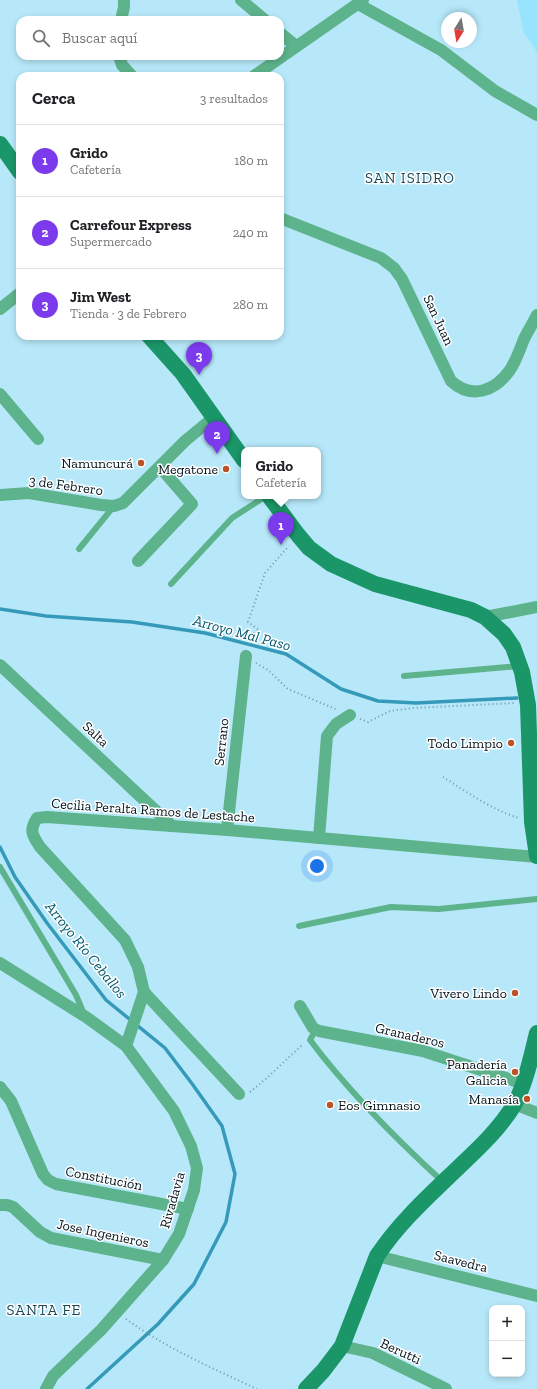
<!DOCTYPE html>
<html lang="es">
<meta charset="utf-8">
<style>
:root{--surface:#fff;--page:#f2f2f2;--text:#202124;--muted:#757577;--line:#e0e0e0;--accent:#7c3aed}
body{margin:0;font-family:"Zilla Slab",serif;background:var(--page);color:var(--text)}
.controls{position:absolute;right:12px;bottom:12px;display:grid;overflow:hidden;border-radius:8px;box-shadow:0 2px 6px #0003}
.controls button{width:36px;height:36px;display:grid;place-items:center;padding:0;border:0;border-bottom:1px solid var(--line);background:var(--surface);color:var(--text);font:20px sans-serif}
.compass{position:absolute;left:441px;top:12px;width:36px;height:36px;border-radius:50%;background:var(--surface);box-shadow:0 2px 6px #0003;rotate:191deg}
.you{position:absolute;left:317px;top:866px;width:14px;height:14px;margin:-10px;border:3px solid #fff;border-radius:50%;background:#1a73e8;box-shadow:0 0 0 6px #1a73e833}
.badge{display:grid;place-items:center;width:26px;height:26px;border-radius:50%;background:var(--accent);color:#fff;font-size:13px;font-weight:700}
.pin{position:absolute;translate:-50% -33px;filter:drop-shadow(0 1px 2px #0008)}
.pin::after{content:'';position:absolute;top:21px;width:14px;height:12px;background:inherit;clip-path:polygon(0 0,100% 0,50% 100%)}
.popup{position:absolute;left:241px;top:447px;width:80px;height:52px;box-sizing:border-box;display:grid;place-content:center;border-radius:8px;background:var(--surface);filter:drop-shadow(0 1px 3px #0005);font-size:13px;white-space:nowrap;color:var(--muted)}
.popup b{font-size:15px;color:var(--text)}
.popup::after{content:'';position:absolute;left:50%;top:100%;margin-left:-8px;border:8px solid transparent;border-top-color:var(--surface)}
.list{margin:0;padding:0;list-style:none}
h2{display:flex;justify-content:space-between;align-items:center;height:52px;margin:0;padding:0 16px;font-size:17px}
h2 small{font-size:13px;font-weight:400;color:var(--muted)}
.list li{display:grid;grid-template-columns:26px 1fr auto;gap:12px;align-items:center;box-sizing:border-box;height:72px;padding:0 16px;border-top:1px solid var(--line)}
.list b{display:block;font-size:15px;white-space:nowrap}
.list p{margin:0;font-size:13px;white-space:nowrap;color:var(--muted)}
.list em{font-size:13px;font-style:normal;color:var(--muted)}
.icon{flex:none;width:22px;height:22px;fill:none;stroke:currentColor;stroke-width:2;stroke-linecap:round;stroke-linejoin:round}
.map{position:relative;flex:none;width:537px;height:1389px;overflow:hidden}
.search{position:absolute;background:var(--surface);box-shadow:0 2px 6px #0003;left:16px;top:16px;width:268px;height:44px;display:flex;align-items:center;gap:10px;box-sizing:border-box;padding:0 14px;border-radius:12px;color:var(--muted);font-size:15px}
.panel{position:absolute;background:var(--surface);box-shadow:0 2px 6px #0003;left:16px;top:72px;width:268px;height:268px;border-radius:12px}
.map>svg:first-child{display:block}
.built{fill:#98e3fe}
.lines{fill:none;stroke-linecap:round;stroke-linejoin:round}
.stream{stroke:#359ab9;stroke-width:3.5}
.path{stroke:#7197a5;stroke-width:2;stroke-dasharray:1 3;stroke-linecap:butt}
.lane{stroke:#5db38b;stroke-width:6}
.street{stroke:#5db38b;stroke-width:12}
.secondary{stroke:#1b9668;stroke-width:16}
.poi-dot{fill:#ba5428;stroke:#fff;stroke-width:1.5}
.labels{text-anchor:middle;stroke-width:3;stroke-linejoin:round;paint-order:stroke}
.street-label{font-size:14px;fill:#00121a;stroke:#fff}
.poi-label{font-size:14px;fill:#00121a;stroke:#fff;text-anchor:end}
.neighbourhood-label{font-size:15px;letter-spacing:1px;fill:#1a4857;stroke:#fff}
.water-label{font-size:15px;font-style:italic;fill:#00596f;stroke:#fff}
</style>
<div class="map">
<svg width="537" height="1389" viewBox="0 0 537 1389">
<rect width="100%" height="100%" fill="#b7e8fa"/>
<polygon class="built" points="517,0 537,0 537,52 523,31"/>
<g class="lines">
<g class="stream">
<polyline points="0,609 46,616 132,622 205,633 286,654 341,689 378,701 416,703 517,698"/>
<polyline points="0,847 15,877 47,923 106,1000 165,1048 193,1085 222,1126 235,1174 226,1222 194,1284 158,1324 87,1389"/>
</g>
<g class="path">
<polyline points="249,644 251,635 259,630 248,622 265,573 289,546"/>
<polyline points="256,663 268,670 288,689 338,710"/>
<polyline points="360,719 368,722 390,711 413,708 515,703"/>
<path d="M443,777C467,792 492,810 519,818"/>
<polyline points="250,1092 268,1077 303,1044"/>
<path d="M126,1319C166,1348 212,1368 257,1389"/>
</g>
<g class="lane">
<polyline points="79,549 114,506"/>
<polyline points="171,584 232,518 266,496"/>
<polyline points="404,676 519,666"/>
<polyline points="0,867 76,995 84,1014"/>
<polyline points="299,926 391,907 439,909 537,899"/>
<path d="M319,1031L314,1033L310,1040C349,1092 395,1138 443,1182"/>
</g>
<g class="street">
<polyline points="241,0 265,20"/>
<polyline points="358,4 441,50 495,91 537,115"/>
<polyline points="121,20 124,7 124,0"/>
<polyline points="280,33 296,46"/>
<polyline points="119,56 122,65 132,76"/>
<polyline points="254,76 363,0"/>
<path d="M280,218L381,258L394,268L402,279L451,381C472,400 495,391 510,370C516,361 520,349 524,339C528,331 533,323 537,315"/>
<polyline points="0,309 20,293"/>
<polyline points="0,394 38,439"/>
<polyline points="0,495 29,493 101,505 114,506 123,503 185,441 214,417"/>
<polyline points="138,561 192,504 160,467"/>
<polyline points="485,617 537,607"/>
<polyline points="0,665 172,826"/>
<polyline points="227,830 246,656"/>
<polyline points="319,838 327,736 336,724 350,715"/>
<polyline points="0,963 86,1017 126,1046 174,1111 191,1146 197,1168 194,1190 179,1234 163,1260 101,1330 53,1376 46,1389"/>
<polyline points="144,992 239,1094"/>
<polyline points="300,1006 313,1028 319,1031 423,1051 524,1084"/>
<path d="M126,1046L144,992L138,967L125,940L40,847C32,835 29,830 37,818L47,817L227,830L537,857"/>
<polyline points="0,1087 11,1101 43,1174 48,1180 56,1184 188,1209"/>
<polyline points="514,1104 537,1113"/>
<polyline points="0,1205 7,1205 13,1207 40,1232 51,1238 163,1260"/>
<polyline points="377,1256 537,1296"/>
<polyline points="342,1346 373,1353 446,1389"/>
</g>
<g class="secondary">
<polyline points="0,144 20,172"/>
<polyline points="149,336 183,374 244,460"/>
<polyline points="269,496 298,535 309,548 331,564 375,584 471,610 485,617 504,634 513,647 522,672 528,705 532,822 537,856"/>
<path d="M306,1389L323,1371L342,1346L377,1256C400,1221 432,1193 462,1164C481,1146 500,1128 514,1105C526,1083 531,1057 537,1033"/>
</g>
</g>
<g class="poi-dot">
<circle cx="141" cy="463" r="4"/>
<circle cx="226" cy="469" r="4"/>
<circle cx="511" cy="743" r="4"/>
<circle cx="515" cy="993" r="4"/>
<circle cx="515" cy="1072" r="4"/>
<circle cx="527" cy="1099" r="4"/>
<circle cx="330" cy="1105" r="4"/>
</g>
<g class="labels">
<g class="street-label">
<text transform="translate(439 320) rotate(65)" y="5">San Juan</text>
<text transform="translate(66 485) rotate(8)" y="5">3 de Febrero</text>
<text transform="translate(96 734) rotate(43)" y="5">Salta</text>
<text transform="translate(221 742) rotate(-84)" y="5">Serrano</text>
<text transform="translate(153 810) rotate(4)" y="5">Cecilia Peralta Ramos de Lestache</text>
<text transform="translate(410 1035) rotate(13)" y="5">Granaderos</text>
<text transform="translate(104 1178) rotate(11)" y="5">Constitución</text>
<text transform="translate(172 1200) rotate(-74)" y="5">Rivadavia</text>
<text transform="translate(103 1233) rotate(12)" y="5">Jose Ingenieros</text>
<text transform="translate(461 1261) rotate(14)" y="5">Saavedra</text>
<text transform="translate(401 1351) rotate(25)" y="5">Berutti</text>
</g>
<g class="poi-label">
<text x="133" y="468">Namuncurá</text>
<text x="218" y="474">Megatone</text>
<text x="503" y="748">Todo Limpio</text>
<text x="507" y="998">Vivero Lindo</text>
<text x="507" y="1069">Panadería<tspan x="507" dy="16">Galicia</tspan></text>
<text x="519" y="1104">Manasía</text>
<text x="338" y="1110" text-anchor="start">Eos Gimnasio</text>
</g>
<g class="neighbourhood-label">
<text x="410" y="183">SAN ISIDRO</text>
<text x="44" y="1315">SANTA FE</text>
</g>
<g class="water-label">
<text transform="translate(242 633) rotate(15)" y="5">Arroyo Mal Paso</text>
<text transform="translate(86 950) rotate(51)" y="5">Arroyo Río Ceballos</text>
</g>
</g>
</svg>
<div class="controls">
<button>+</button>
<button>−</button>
</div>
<svg class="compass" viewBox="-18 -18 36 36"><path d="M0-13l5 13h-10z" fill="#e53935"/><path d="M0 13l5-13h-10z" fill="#757577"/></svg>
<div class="you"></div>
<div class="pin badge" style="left:281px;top:545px">1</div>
<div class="popup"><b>Grido</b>Cafetería</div>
<div class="pin badge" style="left:217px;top:454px">2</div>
<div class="pin badge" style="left:199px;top:375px">3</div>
<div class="search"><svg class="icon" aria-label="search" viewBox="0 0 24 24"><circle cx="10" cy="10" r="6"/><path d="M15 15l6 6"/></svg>Buscar aquí</div>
<section class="panel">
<h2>Cerca<small>3 resultados</small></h2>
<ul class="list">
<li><span class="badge">1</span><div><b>Grido</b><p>Cafetería</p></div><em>180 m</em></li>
<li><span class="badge">2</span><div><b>Carrefour Express</b><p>Supermercado</p></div><em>240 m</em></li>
<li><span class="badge">3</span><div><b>Jim West</b><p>Tienda · 3 de Febrero</p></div><em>280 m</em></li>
</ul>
</section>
</div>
